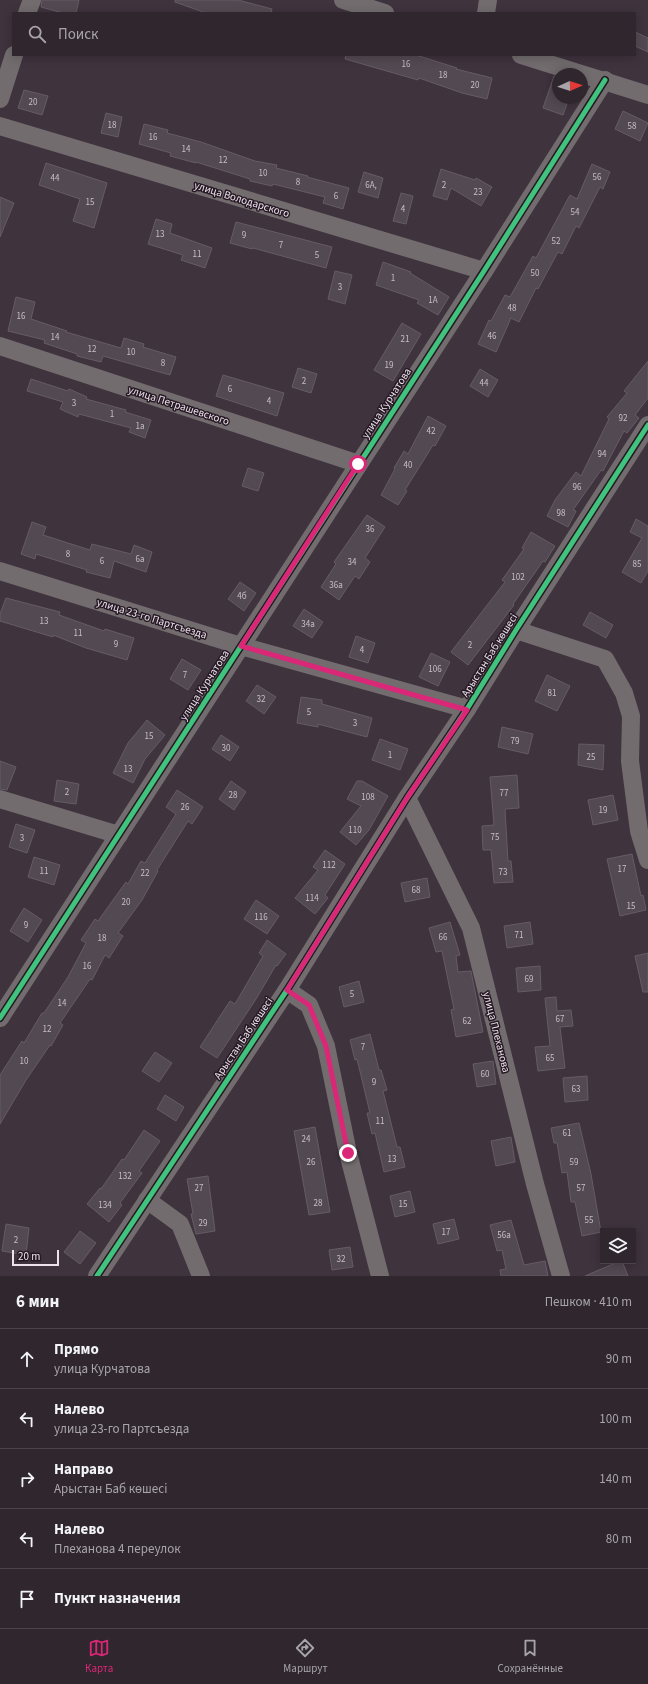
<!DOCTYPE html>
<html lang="ru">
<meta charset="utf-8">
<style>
:root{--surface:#2f262e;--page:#3b323a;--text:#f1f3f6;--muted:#a7a5aa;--line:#4a434a;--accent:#db2777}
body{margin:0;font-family:"Source Sans 3",sans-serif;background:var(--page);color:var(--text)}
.controls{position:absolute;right:12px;bottom:12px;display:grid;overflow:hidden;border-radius:0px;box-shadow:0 2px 10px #0003}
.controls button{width:36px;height:36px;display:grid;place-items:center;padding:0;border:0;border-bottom:1px solid var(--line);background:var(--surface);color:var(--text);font:20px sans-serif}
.compass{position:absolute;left:552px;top:68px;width:36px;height:36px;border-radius:50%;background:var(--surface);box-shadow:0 2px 10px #0003;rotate:87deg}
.scale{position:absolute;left:12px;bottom:10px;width:47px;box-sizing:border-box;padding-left:4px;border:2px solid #efe1ee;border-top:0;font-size:11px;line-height:14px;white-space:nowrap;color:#efe1ee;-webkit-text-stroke:3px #251a24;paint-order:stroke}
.stop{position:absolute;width:12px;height:12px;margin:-9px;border:3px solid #db2777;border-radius:50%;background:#fff}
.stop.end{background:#db2777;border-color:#fff;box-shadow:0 1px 4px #0008}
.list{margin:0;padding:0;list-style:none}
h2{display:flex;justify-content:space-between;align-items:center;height:52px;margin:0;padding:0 16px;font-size:17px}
h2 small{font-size:13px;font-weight:400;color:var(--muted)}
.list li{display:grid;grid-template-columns:26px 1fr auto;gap:12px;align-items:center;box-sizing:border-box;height:60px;padding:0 16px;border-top:1px solid var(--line)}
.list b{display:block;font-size:15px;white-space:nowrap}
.list p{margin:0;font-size:13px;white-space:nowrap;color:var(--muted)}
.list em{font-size:13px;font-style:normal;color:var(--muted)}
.icon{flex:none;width:22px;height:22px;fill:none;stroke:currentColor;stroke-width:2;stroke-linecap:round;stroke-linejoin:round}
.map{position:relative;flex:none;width:648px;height:1276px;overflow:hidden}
.search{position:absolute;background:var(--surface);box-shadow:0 2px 10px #0003;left:12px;right:12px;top:12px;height:44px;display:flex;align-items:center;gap:10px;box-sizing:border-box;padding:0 14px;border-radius:0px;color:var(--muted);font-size:15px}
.sheet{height:352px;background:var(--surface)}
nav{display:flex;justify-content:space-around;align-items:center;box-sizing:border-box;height:56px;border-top:1px solid var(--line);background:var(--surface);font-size:11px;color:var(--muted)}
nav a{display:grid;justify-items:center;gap:2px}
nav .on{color:var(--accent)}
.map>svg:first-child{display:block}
.building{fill:#534952;stroke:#665c65}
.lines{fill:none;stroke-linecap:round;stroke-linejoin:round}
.minor{stroke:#726c6e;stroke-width:18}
.cycleway-casing{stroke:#251a24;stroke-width:8}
.cycleway{stroke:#40c37c;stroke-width:5}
.route{stroke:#db2777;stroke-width:5}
.labels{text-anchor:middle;stroke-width:3;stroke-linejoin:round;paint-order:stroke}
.number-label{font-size:9px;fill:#c8bbc7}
.street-label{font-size:11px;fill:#efe1ee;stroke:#251a24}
</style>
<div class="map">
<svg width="648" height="1276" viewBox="0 0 648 1276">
<rect width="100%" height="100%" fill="#3f333e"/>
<g class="building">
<polygon points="42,0 79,0 76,13 63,13 41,7"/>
<polygon points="175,0 238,0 272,9 271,13 206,13 175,2"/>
<polygon points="635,32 648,38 648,52 635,46"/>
<polygon points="346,55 416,55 457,68 456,69 492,78 487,99 462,93 419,78 418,80 345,59"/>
<polygon points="554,76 558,78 558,98 569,98 563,115 543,108"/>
<polygon points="24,90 48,96 42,115 18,108"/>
<polygon points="623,111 648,123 640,141 615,129"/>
<polygon points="106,113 122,117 118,137 101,133"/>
<polygon points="144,124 168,130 167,133 201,142 255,161 277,165 276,168 308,176 307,177 349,188 343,209 323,203 325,197 273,184 272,186 250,181 250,179 196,162 196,163 170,156 171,153 139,144"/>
<polygon points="46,163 107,183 94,228 73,221 80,199 39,185"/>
<polygon points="592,164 610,172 603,189 600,187 579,228 576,226 562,254 558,252 538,289 536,288 519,322 511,318 496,352 478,344 489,320 491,321 505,295 510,297 533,256 536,258 570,195 577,199"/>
<polygon points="441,169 475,180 476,178 492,187 481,206 451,188 447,200 433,196"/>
<polygon points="364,172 383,178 378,198 358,192"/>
<polygon points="401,193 413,196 406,224 393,221"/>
<polygon points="0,197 14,203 0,237"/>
<polygon points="156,219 172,224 170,233 212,248 205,268 181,260 183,255 148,244"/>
<polygon points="236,222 332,247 326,268 253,248 252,249 230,243"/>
<polygon points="383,262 411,272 410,273 449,297 438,315 417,303 419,300 376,285"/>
<polygon points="335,271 352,275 345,304 328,299"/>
<polygon points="16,297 35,302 31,319 67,331 66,332 121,348 124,338 144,344 143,347 176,357 170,375 103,356 101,362 77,356 77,354 44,343 45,340 8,331"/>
<polygon points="402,323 421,334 393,381 374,370"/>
<polygon points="648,361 648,398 635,415 639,418 627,433 624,431 603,471 601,470 573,510 576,511 568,527 547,516 555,500 576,472 581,476 609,419 607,417 627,393 624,391"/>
<polygon points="298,368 317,374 311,393 292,387"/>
<polygon points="480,369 498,380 488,397 470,386"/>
<polygon points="223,375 284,393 277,416 216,396"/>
<polygon points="31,379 68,391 69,389 87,397 86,399 126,410 125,412 151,420 145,438 129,432 131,428 79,414 78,417 60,409 63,402 27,391"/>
<polygon points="428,416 446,426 435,446 433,445 405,490 407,491 398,505 381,495 395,469 394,468 404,451 408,454"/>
<polygon points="248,468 264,473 258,491 242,486"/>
<polygon points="367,515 385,527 365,558 370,562 359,579 355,576 339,600 321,587 336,564 334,562"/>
<polygon points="636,519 648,526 648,571 641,583 622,572 642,538 630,532"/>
<polygon points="32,522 46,527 43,535 90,550 92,544 131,554 134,545 152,552 146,572 114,561 110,578 86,572 87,570 36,554 35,559 21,554"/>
<polygon points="531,532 555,546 545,562 543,561 513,604 514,605 468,665 451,652 505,582 502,580 524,549 522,548"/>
<polygon points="240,582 256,593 244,611 228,599"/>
<polygon points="6,598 60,612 59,615 104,631 105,629 134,638 127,660 86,648 53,635 53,637 0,621 0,614"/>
<polygon points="304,609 323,622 312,638 293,626"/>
<polygon points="590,612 613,625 606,638 583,625"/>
<polygon points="356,636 375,643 368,663 349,657"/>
<polygon points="431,653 450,662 438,686 419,677"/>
<polygon points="182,659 201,670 188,690 170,679"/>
<polygon points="547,675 570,686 557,711 535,701"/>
<polygon points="257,685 276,697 264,714 246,701"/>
<polygon points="301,697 322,700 322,704 372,718 367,737 318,724 318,727 297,723"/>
<polygon points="147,720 165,735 145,759 133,783 113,773 128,743"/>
<polygon points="502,727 533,734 528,754 498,747"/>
<polygon points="221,735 239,747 230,761 212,749"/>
<polygon points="380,739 408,749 400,770 372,760"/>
<polygon points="579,744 604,745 603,770 578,765"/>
<polygon points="0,761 16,767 7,790 0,789"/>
<polygon points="517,775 519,808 505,809 508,861 511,861 513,882 494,883 491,850 483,850 482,826 494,825 490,777"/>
<polygon points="57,780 79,784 76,804 54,801"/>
<polygon points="231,781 246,792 234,810 219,799"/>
<polygon points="357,781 362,781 388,796 369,830 356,845 340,832 361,806 347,799"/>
<polygon points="177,790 203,807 192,824 188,821 157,870 158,871 142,900 118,933 123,936 109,958 105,955 92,980 90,979 60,1023 63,1025 51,1046 50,1045 26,1080 0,1124 0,1075 22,1041 24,1043 42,1013 44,1013 68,977 86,943 81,940 95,919 98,921 126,882 128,884 141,861 145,863 176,814 166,807"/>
<polygon points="613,795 618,820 593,825 588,800"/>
<polygon points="16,824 35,830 27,853 9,847"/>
<polygon points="325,850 345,864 325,895 328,898 315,914 295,898 318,870 313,867"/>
<polygon points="632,854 641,896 643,895 646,910 620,916 607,859"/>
<polygon points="34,857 60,865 54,885 28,877"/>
<polygon points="427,878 430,897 405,902 401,883"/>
<polygon points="256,900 279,916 267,934 244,919"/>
<polygon points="24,908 42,920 28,942 10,931"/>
<polygon points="450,922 460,955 456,956 458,972 471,971 483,1032 456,1037 451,1010 454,1009 442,951 436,952 429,928"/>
<polygon points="530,922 533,944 507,948 504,926"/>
<polygon points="267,940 286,954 277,966 276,965 256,999 217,1058 200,1047 230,1001 235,1004 263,956 259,953"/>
<polygon points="648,953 648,992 643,992 635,956"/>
<polygon points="540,966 541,990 518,992 516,968"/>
<polygon points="359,981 364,1002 344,1007 339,987"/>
<polygon points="556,997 557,1011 571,1010 573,1026 560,1027 565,1068 538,1071 535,1047 550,1046 545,998"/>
<polygon points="370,1034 379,1070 381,1070 387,1090 383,1091 397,1147 400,1147 405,1167 384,1172 375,1133 372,1134 367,1113 370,1113 357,1059 355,1060 350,1040"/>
<polygon points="155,1052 172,1063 159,1082 142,1071"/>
<polygon points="493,1061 496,1084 477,1087 473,1064"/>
<polygon points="587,1076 588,1100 565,1102 563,1078"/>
<polygon points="165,1095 184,1107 176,1121 157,1109"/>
<polygon points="579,1123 591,1174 601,1232 582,1236 575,1202 571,1202 567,1172 562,1173 557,1143 554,1143 551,1128"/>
<polygon points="315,1127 330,1212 309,1215 294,1131"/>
<polygon points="144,1130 160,1141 139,1171 142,1173 120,1203 122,1205 109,1222 87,1204 100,1188 101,1189 122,1159 124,1160"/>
<polygon points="511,1137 515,1162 496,1166 491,1141"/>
<polygon points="208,1176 215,1231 196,1234 191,1214 193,1214 187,1179"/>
<polygon points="410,1191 415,1212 395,1217 390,1196"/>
<polygon points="454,1219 459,1239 438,1244 433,1224"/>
<polygon points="511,1220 524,1265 545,1261 548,1276 501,1276 500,1270 506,1269 502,1250 497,1251 490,1225"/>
<polygon points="6,1224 29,1228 26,1255 2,1251"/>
<polygon points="80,1231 96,1243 80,1264 64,1252"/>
<polygon points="350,1247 353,1267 332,1270 329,1250"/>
<polygon points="620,1261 622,1261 628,1276 585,1276"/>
</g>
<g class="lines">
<g class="minor">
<polyline points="343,0 385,13"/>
<polyline points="27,13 32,0"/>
<polyline points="486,13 488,0"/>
<polyline points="521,55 648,95"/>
<polyline points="0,99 14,55"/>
<polyline points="0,126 484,271"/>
<polyline points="0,346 359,464"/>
<polyline points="0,571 241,646 467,709"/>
<polyline points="516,630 605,659 624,693 631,716 630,761 639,831 648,860"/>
<polyline points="407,798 471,928 535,1184 561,1276"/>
<polyline points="0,799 119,835"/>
<polyline points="287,990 309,1005 326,1046 348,1153 380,1276"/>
<polyline points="0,1018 484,271 605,80"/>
<polyline points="147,1200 180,1224 201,1276"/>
<polyline points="97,1276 287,990 407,798 467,709 516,630 648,425"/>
</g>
<g class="cycleway-casing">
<g id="cycleway">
<polyline points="0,1018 484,271 605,80"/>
<polyline points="97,1276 287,990 407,798 467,709 516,630 648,425"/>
</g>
</g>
<use href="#cycleway" class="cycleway"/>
</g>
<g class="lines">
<polyline class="route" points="348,1153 326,1046 309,1005 287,990 407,798 467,710 241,646 358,464"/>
</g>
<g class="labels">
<g class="number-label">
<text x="406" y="67">16</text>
<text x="443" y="78">18</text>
<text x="475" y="88">20</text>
<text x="33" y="105">20</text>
<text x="112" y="128">18</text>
<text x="632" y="129">58</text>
<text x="153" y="140">16</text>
<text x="186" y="152">14</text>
<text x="223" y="163">12</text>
<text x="263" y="176">10</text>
<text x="597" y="180">56</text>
<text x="55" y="181">44</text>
<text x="298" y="185">8</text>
<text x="371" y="188">6А,</text>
<text x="444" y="188">2</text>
<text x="478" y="195">23</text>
<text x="336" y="199">6</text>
<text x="90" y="205">15</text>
<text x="403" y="212">4</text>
<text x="575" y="215">54</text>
<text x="160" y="237">13</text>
<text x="244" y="238">9</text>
<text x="556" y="244">52</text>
<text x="281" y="248">7</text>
<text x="197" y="257">11</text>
<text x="317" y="258">5</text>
<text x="535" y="276">50</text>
<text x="393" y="281">1</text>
<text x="340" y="290">3</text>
<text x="433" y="303">1А</text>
<text x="512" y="311">48</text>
<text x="21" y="319">16</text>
<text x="492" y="339">46</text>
<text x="55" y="340">14</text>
<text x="405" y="342">21</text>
<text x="92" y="352">12</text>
<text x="131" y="355">10</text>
<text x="163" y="366">8</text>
<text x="389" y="368">19</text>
<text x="304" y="384">2</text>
<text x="484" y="386">44</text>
<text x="230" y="392">6</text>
<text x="269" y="404">4</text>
<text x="74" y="406">3</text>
<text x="112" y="417">1</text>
<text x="623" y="421">92</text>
<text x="140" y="429">1а</text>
<text x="431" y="434">42</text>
<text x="602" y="457">94</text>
<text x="408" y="468">40</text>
<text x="577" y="490">96</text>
<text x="561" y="516">98</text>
<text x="370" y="532">36</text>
<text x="68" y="557">8</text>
<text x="140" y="562">6а</text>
<text x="102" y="564">6</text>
<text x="352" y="565">34</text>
<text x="637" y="567">85</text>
<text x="518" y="580">102</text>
<text x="336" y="588">36а</text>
<text x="242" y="599">4б</text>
<text x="44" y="624">13</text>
<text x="308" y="627">34а</text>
<text x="78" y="636">11</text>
<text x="116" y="647">9</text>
<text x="470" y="648">2</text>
<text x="362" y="653">4</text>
<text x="435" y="672">106</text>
<text x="185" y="678">7</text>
<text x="552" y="696">81</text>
<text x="261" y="702">32</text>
<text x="309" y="715">5</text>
<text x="355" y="726">3</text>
<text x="149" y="739">15</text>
<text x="515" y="744">79</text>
<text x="226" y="751">30</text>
<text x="390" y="758">1</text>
<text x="591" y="760">25</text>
<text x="128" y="772">13</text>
<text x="67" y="795">2</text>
<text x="504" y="796">77</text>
<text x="233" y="798">28</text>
<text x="368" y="800">108</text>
<text x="185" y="810">26</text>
<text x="603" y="813">19</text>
<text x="355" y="833">110</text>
<text x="495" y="840">75</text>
<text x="22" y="841">3</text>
<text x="329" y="868">112</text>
<text x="622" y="872">17</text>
<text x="44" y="874">11</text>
<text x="503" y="875">73</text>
<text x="145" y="876">22</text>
<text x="416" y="893">68</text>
<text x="312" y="901">114</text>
<text x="126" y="905">20</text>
<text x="631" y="909">15</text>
<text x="261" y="920">116</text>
<text x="26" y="928">9</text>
<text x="519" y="938">71</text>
<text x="443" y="940">66</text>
<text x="102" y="941">18</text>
<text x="87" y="969">16</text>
<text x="529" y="982">69</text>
<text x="352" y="997">5</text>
<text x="62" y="1006">14</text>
<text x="560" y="1022">67</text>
<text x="467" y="1024">62</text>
<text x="47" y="1032">12</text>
<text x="363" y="1050">7</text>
<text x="550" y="1061">65</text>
<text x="24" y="1064">10</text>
<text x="485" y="1077">60</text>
<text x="374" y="1085">9</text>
<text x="576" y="1092">63</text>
<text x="380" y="1124">11</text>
<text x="567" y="1136">61</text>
<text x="306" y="1142">24</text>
<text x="392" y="1162">13</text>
<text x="311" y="1165">26</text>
<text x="574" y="1165">59</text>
<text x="125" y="1179">132</text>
<text x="199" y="1191">27</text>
<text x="581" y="1191">57</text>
<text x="318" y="1206">28</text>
<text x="403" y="1207">15</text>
<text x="105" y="1208">134</text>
<text x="589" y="1223">55</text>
<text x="203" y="1226">29</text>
<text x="446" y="1235">17</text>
<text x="504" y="1238">56а</text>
<text x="16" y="1243">2</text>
<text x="341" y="1262">32</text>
</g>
<g class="street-label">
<text transform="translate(242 199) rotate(17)" y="4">улица Володарского</text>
<text transform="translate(386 403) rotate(-57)" y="4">улица Курчатова</text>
<text transform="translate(179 405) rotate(18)" y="4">улица Петрашевского</text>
<text transform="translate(152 618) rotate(17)" y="4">улица 23-го Партсъезда</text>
<text transform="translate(489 655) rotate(-58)" y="4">Арыстан Баб көшесі</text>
<text transform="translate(204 685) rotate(-57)" y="4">улица Курчатова</text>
<text transform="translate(497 1032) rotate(76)" y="4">улица Плеханова</text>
<text transform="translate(243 1038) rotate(-56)" y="4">Арыстан Баб көшесі</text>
</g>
</g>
</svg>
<div class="controls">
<button><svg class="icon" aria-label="layers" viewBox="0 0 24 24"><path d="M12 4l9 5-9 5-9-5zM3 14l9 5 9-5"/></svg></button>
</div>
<svg class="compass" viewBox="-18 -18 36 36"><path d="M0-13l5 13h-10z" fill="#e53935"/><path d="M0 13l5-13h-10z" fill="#a7a5aa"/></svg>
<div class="scale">20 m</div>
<div class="stop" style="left:358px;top:464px"></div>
<div class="stop end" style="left:348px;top:1153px"></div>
<div class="search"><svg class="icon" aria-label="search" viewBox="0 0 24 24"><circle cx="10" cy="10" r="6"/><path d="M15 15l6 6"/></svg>Поиск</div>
</div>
<section class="sheet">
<h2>6 мин<small>Пешком · 410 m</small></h2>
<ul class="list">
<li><svg class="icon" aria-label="ahead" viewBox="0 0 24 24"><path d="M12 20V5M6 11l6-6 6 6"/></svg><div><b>Прямо</b><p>улица Курчатова</p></div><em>90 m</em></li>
<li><svg class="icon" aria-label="left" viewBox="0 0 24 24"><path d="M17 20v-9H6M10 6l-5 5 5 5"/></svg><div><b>Налево</b><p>улица 23-го Партсъезда</p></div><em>100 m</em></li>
<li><svg class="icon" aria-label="right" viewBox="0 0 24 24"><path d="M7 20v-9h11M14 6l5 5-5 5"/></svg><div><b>Направо</b><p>Арыстан Баб көшесі</p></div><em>140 m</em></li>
<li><svg class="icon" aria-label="left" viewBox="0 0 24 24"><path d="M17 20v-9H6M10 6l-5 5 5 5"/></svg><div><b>Налево</b><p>Плеханова 4 переулок</p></div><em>80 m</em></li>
<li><svg class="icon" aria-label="arrive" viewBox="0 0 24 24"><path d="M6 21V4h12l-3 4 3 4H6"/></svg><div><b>Пункт назначения</b></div></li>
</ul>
</section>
<nav>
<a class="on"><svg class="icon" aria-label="map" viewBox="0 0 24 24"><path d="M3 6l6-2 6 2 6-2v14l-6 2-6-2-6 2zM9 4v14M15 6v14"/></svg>Карта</a>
<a><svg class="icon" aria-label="directions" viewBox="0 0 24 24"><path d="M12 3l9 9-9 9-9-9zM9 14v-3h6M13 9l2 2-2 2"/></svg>Маршрут</a>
<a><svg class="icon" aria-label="saved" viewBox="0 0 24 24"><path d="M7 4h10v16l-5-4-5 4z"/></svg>Сохранённые</a>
</nav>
